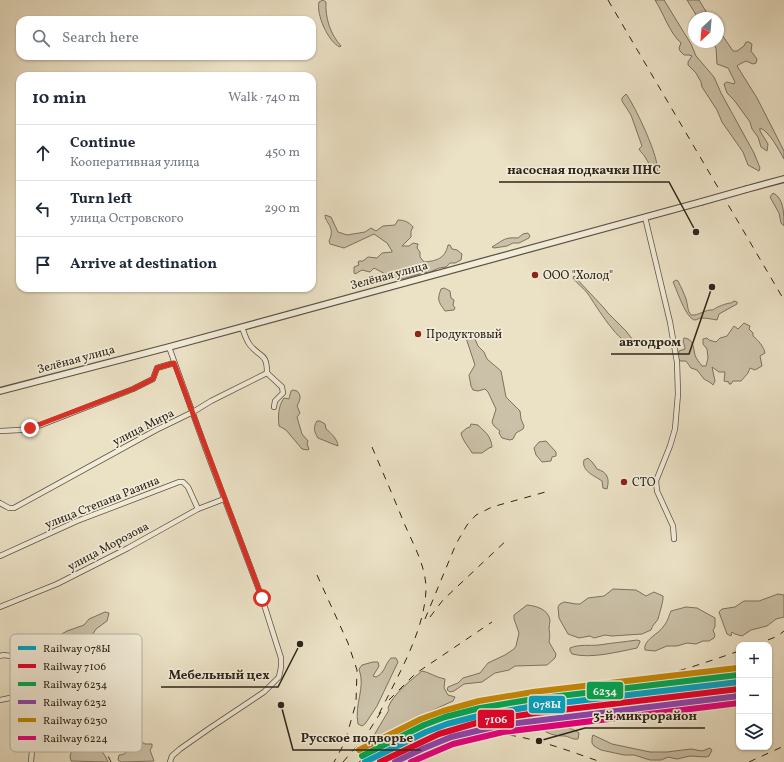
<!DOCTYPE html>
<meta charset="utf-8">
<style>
:root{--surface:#fff;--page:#f2f2f3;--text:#1f2937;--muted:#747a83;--line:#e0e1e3}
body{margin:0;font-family:Vollkorn,serif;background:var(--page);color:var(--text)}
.controls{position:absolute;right:12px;bottom:12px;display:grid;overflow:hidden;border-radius:8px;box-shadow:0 1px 3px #0004}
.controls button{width:36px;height:36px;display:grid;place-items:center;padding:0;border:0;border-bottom:1px solid var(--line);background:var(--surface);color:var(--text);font:20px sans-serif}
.compass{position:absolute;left:688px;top:12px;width:36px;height:36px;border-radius:50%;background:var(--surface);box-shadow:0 1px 3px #0004;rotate:206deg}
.stop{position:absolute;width:12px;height:12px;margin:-9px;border:3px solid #d93025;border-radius:50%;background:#fff}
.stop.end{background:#d93025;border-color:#fff;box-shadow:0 1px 4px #0008}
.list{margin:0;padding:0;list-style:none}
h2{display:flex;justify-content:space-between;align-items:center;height:52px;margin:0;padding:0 16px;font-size:17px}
h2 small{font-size:13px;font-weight:400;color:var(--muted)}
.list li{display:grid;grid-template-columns:26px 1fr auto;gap:12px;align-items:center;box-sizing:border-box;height:56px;padding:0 16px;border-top:1px solid var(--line)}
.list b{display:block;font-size:15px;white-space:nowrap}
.list p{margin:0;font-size:13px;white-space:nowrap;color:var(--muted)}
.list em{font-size:13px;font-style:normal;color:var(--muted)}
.icon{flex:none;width:22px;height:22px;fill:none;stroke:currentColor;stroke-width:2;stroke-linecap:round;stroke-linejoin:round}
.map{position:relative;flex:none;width:784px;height:762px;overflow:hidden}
.search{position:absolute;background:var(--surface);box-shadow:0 1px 3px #0004;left:16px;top:16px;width:300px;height:44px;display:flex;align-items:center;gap:10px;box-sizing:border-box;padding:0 14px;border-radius:12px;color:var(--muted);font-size:15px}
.panel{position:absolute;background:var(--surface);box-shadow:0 1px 3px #0004;left:16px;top:72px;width:300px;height:220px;border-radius:12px}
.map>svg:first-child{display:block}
.green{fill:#cbc1a8;stroke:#7c7261}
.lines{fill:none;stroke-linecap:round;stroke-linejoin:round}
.minor-casing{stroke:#5c5345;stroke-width:6}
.tertiary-casing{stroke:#5c5345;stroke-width:8}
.minor{stroke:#f2ecd9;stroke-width:4.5}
.tertiary{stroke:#f2ecd9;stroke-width:5.5}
.rail{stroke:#2c241a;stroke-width:1;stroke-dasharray:7 7;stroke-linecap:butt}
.tertiary-bridge-casing{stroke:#5c5345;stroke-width:8;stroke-linecap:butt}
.tertiary-bridge{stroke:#f2ecd9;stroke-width:5.5}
.rail-1-casing{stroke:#f2ecd9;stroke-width:9}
.rail-2-casing{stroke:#f2ecd9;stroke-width:9}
.rail-3-casing{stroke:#f2ecd9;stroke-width:9}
.rail-4-casing{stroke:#f2ecd9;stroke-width:9}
.rail-5-casing{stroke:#f2ecd9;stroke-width:9}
.rail-6-casing{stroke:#f2ecd9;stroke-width:9}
.rail-1{stroke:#02a2c5;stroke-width:6}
.rail-2{stroke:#e4002b;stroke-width:6}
.rail-3{stroke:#00a651;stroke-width:6}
.rail-4{stroke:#8e44ad;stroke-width:6}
.rail-5{stroke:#c48606;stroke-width:6}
.rail-6{stroke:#e5007d;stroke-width:6}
.route{stroke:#d93025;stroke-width:5}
.poi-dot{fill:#8f2418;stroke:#f2ecd9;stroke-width:1.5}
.labels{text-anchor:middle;stroke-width:3.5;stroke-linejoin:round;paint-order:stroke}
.street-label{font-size:12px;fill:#2c241a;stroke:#f2ecd9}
.poi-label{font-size:12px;fill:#2c241a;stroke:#f2ecd9;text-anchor:start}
.key{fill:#f2ecd9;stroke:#b7b0a0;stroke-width:1}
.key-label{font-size:11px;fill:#2c241a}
.leader{fill:none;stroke:#2c241a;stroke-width:1.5}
.callout-dot{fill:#2c241a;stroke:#f2ecd9;stroke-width:1.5}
.callout-label{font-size:13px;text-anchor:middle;font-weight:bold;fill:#2c241a;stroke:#f2ecd9;stroke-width:3.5;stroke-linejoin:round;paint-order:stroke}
.line-badge{stroke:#f2ecd9;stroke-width:1.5}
.badge-label{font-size:11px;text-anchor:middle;font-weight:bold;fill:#fff}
</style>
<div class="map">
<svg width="784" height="762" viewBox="0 0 784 762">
<rect width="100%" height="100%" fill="#ebe1c5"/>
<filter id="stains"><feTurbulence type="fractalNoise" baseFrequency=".005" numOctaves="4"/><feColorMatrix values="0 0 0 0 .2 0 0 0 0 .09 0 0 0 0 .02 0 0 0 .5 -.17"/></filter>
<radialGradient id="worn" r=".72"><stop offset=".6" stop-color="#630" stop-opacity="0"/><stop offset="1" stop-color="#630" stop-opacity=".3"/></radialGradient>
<g class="green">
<path d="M323,0L326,2C325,17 330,34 341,46L340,47C328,42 316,14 319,2Z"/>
<path d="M655,0H664L691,44L696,56L714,77L721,93L754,153L760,168L759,171L748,165L743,152L722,122L717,110L702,87L701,82L696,73L688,65V62L692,56L689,55H684L680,51L679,48L681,43C669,32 664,14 655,0Z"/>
<polygon points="687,0 699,0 710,18 698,18"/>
<path d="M718,29L733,51H737L744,46L746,42H749L752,44L751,51L757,59L756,63L753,64L746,61L738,65L737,66L757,98L780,143L784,151V159C779,150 769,131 760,128V131L768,144L767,151L761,147L758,137L752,129L750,122L734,100L727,93L724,84L727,82L734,84L735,82L728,68L717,64L716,48L712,42H718Z"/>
<path d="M626,94C634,104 661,160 657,172C650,170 649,162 645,157C643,153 641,153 639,149L642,146L631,115L622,101V98Z"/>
<path d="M773,193C784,198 784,214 784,226L781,223L779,213L770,197Z"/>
<path d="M325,215L331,217L338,232L347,235L365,232L371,228L376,231L383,226L395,225L398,220C404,220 409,222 413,227L411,231V237L402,246H409L413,243L418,244L417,248L420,252V257L424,262C436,261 445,259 448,245H450L452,249L457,250L462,254L461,260L455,263H450L446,267L439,268L430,272L423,273L403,279L393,278L374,268L370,272L362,270L355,274L354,273V267L359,265L358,262L359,261H363L368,257L377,258L382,253L392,252V251L387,243L374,234L344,248L330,244L329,241C336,227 325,223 325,215Z"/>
<path d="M528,233L530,236L529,238L519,243H513L507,246L494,248L492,247C504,240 504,237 518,238L523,234Z"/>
<path d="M574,276L604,308L608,313L626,331L636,344L635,346C619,345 597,307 588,294C584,288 577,284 573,278Z"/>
<path d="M676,280L678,281C681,287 684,293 686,299C688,305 687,310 691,315C699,316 705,309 713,310C716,307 727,303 731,303L734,301L737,302V304L719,314L717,320C711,319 707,318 701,318C699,318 697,320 695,320C686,319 677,290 673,282Z"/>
<path d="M444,288L450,291L451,298L454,300L453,305L455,308L454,310L445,311C438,301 437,300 441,289Z"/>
<path d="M744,323L750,326L749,329L753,333V336C758,340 764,347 765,353L760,356L762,366L755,370L750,368L748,373L741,381H733L731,384H729V382L724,381L725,372H719L712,367L715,381L713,385L711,383L704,379L697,370L691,368L686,361H680L678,358L679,351L685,349C685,345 682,342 684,338C694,339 693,347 695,355C696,359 700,363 702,366H706L708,358L707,349L703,344V339L707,338L709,340L716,342L720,338L727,336L734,326L738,329Z"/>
<polygon points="470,332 475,339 478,346 484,352 487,359 501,371 506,397 520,411 521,419 524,426 523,429 516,433 513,439 510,440 502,438 499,433 500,431 494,426 492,422 496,409 488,392 485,389 478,391 473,390 471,386 469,375 475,365 466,338 467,334"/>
<path d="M293,390L297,391C302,396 300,400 297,406L300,413L297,417L302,434L308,441L307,444L309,449L308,450L302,449L286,430L279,426C278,417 278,406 284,398L289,399L291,391Z"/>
<path d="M317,421H320L325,424L326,429C331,433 338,440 338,446L318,438C314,432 313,427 317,421Z"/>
<path d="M471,424L478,425C480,428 483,429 485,432C489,435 492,443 492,447L489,448L482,453H472C469,447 462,440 461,433L467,428L470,427Z"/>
<polygon points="546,441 556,452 556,456 552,457 551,461 542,462 536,455 534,448 539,442"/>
<path d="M588,458L593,463L597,469C607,472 610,478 607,489L603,488L602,481C595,476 581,471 584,460Z"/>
<path d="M613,589L636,590L646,596L654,592L663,596C664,599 659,615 658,619C656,623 652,625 651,630L642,634L612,636L605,635L594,638L590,636L579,638L568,634L559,618L558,607L560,604L564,602L576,604H580L588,598L604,596Z"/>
<polygon points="778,594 784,595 784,617 776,619 767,626 751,630 742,636 735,634 732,632 731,636 727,634 719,612 722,609 735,607 744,601 759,601"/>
<path d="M527,605C536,606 548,609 550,620C550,623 549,626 549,629C550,634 550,636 549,642L556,654L555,658L547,665L515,666L509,670L495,673L482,682L464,684L454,691L450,692L447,690L448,687L458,683L463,678L480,673L488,663L505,655L514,649L516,646L519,633L514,619V615Z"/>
<path d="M686,607L697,608L715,618V627L713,630L715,635L714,638L709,641H703L696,644L687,643L677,646H667L655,651L645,650C643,643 652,637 657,633C660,631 664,626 666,623C668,620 669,615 671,611Z"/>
<polygon points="105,612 109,613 107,621 96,629 87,643 80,647 80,657 78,660 71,664 66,663 64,659 59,658 49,645 50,641 53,639 67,631 84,625 89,619"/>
<path d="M637,640L640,641V642L637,648C617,652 591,659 572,654L570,651V648C580,644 589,646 599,645C611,643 624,642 637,640Z"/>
<path d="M391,658H396L398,662L377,706L365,724L362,726L358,724C354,704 366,688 359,669L362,665L373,662H378L379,666L373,676L376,677C385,673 385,664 391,658Z"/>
<path d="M422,671C429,672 437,678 445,679L444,688L448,695L455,697L453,701L420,716L375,740H373V737L389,710L388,708C392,695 411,680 422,671Z"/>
<path d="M548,725C557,726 572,727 579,733L578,739C572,740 569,736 564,736C558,736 552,735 546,732L545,729Z"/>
<path d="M76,726L83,730L85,739C95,744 104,751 108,762L71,761L70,756L72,750L70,742L74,738L73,730Z"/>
<polygon points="593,735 612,744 650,752 667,752 691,749 702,751 710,748 712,750 709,756 706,757 690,756 677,759 668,757 661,760 650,760 634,755 624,755 601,750 594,746 592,743 592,738"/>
<path d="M140,741L145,744H152V747L150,750L154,761L121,762L118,760L119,755C127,755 130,748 134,742Z"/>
</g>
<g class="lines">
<g class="minor-casing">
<g id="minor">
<polyline points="645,217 670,322 677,362 678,394 675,429 670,446 656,481 657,491 673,526 674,539"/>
<path d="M242,327C244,333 246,340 250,345C260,358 267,352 267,373"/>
<polyline points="169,347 205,447 262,598 281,658 281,667 279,677 264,692 210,728 180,749 172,756 170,762"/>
<polyline points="267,373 282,387 283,393 275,401 274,407"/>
<polyline points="0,431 20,430 41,425 133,389 153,379 157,368 174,363"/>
<polyline points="0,503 9,508 14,508 156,430 193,412 211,401 267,373"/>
<polyline points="0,556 77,521 179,482 183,482 188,487 198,509"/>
<polyline points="0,607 57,584 128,548 198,509 224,499"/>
<polyline points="0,656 3,655 19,657"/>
<path d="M24,695C29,719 34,737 31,762"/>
<polyline points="0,700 33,693"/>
</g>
</g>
<g class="tertiary-casing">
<g id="tertiary">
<polyline points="747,189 784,179"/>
<polyline points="0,391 169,347 701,202"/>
</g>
</g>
<use href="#minor" class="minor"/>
<use href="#tertiary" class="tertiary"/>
<g class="rail">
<polyline points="608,0 784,300"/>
<path d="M372,447C383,473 394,498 404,523C413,544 426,566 426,589C425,631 396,679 378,716"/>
<polyline points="317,575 348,643 357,670 356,703 352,717 345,742 334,762"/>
<polyline points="430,617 443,600 509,538"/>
<polyline points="425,619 456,544 467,525 476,515 492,507 549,491"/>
<polyline points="755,645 778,636 784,631"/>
<polyline points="57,657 79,697 111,762"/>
<polyline points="389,700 415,674 492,622"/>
<polyline points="343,762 365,737 381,712"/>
<path d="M359,762C389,744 421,727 454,716C461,713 469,710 477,708C520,698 565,698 608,689C653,680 696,666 739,651"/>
<path d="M374,762C401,751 428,739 458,734C507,727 555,746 601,762"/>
<polyline points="749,762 784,746"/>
</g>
<g class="tertiary-bridge-casing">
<polyline id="tertiary-bridge" points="701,202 747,189"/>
</g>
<use href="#tertiary-bridge" class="tertiary-bridge"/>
<g class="rail-1-casing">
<polyline id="rail-1" points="365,762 426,732 447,724 482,715 535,706 739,682"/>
</g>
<g class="rail-2-casing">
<polyline id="rail-2" points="380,762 439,734 483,721 536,713 739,689"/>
</g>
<g class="rail-3-casing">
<polyline id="rail-3" points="362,756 424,725 445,717 480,708 534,699 738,675"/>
</g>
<g class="rail-4-casing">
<polyline id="rail-4" points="395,762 422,749 451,737 502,725 739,696"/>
</g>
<g class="rail-5-casing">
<polyline id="rail-5" points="359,750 421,719 443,711 479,701 533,692 737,668"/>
</g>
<g class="rail-6-casing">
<polyline id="rail-6" points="411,762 453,744 503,732 739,703"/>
</g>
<use href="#rail-1" class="rail-1"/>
<use href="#rail-2" class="rail-2"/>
<use href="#rail-3" class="rail-3"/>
<use href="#rail-4" class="rail-4"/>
<use href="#rail-5" class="rail-5"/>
<use href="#rail-6" class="rail-6"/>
</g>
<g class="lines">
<polyline class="route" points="30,428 133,389 153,379 157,368 174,363 262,598"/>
</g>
<g class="poi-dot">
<circle cx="535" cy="275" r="4"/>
<circle cx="418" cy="334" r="4"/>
<circle cx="624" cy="482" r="4"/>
</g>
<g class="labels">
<g class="street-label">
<text transform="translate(389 275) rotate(-15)" y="4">Зелёная улица</text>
<text transform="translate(76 359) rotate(-15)" y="4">Зелёная улица</text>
<text transform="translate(143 427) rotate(-27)" y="4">улица Мира</text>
<text transform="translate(102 502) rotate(-22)" y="4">улица Степана Разина</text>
<text transform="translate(108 546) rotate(-28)" y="4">улица Морозова</text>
</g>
<g class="poi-label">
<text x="543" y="279">ООО "Холод"</text>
<text x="426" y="338">Продуктовый</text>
<text x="632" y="486">СТО</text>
</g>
</g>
<rect x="10" y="634" width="132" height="118" rx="6" class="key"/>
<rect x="18" y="646" width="18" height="4" fill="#02a2c5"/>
<rect x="18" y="664" width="18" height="4" fill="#e4002b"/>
<rect x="18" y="682" width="18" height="4" fill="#00a651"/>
<rect x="18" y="700" width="18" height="4" fill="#8e44ad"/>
<rect x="18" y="718" width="18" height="4" fill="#c48606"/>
<rect x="18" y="736" width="18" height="4" fill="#e5007d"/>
<g class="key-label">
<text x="43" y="652">Railway 078Ы</text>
<text x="43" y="670">Railway 7106</text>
<text x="43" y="688">Railway 6234</text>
<text x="43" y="706">Railway 6232</text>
<text x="43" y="724">Railway 6230</text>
<text x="43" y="742">Railway 6224</text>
</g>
<path class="leader" d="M696 232L669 182H499M712 287L689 354H611M300 644L278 687H161M539 741L585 728H705M281 705L293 750H421"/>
<g class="callout-dot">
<circle cx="696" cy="232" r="4"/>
<circle cx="712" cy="287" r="4"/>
<circle cx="300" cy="644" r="4"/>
<circle cx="539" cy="741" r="4"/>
<circle cx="281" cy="705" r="4"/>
</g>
<g class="callout-label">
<text x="584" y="174">насосная подкачки ПНС</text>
<text x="650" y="346">автодром</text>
<text x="219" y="679">Мебельный цех</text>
<text x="645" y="720">3-й микрорайон</text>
<text x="357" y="742">Русское подворье</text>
</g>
<g class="line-badge">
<rect x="586" y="681" width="38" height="19" rx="4" fill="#00a651"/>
<rect x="528" y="695" width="38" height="19" rx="4" fill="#02a2c5"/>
<rect x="477" y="709" width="38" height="20" rx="4" fill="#e4002b"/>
</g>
<g class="badge-label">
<text x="605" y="695">6234</text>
<text x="547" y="708">078Ы</text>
<text x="496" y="723">7106</text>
</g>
<rect width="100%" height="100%" filter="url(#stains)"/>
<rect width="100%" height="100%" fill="url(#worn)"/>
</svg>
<div class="controls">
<button>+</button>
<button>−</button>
<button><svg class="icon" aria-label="layers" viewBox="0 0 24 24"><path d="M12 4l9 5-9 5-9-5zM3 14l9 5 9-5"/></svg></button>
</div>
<svg class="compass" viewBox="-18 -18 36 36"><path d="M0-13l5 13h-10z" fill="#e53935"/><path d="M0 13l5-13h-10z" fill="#747a83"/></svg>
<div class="stop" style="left:262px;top:598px"></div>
<div class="stop end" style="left:30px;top:428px"></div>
<div class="search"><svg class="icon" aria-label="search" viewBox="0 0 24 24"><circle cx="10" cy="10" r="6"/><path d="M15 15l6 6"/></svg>Search here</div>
<section class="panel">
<h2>10 min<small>Walk · 740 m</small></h2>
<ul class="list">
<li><svg class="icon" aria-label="ahead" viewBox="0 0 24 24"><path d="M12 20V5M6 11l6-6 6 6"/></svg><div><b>Continue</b><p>Кооперативная улица</p></div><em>450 m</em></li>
<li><svg class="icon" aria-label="left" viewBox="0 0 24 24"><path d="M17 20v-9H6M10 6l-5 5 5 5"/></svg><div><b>Turn left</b><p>улица Островского</p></div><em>290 m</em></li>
<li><svg class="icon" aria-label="arrive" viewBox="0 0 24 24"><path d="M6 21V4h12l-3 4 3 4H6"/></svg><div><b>Arrive at destination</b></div></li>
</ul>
</section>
</div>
